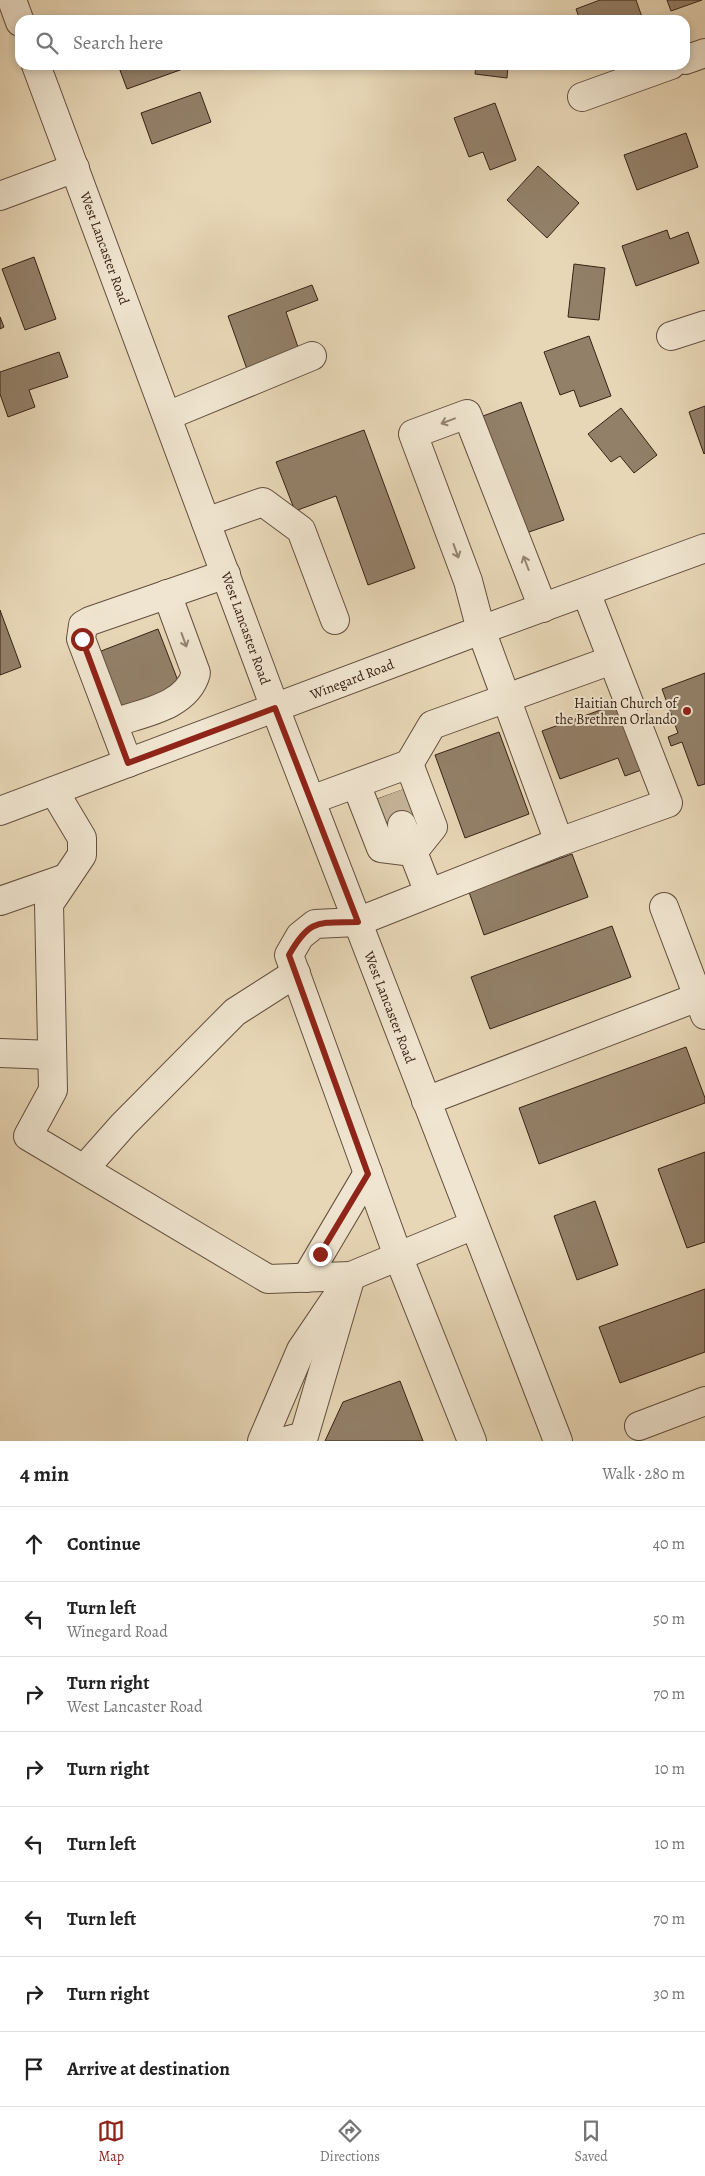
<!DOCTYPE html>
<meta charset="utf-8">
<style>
:root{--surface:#fff;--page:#f6f6f6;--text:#222;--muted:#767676;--line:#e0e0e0;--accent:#8f2418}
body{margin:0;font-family:Alegreya,serif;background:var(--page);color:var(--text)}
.stop{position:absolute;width:15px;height:15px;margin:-11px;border:4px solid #8f2418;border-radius:50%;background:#fff}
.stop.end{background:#8f2418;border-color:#fff;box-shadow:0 1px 5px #0008}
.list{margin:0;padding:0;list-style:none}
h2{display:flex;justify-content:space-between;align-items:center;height:65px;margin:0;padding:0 20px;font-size:21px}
h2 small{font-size:16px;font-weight:400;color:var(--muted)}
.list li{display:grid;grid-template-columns:32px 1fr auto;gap:15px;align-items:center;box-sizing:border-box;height:75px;padding:0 20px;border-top:1px solid var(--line)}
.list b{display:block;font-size:19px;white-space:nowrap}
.list p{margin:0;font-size:16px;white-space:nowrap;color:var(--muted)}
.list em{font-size:16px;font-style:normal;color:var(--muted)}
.icon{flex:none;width:28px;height:28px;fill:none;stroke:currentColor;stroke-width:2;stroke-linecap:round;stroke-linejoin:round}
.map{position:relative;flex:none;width:705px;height:1441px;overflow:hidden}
.search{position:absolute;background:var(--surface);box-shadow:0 2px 8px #0003;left:15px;right:15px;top:15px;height:55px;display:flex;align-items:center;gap:12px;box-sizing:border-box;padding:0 18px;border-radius:15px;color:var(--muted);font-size:19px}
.sheet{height:665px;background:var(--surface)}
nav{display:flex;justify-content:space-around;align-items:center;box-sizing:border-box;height:70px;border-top:1px solid var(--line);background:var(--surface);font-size:14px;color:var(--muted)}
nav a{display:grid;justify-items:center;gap:2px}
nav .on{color:var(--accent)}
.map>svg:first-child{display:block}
.building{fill:#938069;stroke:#372215}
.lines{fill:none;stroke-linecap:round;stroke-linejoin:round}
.minor-tunnel{stroke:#c5b397;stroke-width:28;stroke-dasharray:28 14;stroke-linecap:butt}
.minor-casing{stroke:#634f3e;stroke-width:30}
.minor{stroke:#f0e5d0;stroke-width:28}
.oneway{stroke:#948472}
.route{stroke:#8f2418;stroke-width:6}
.poi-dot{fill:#8f2418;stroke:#f0e5d0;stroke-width:2}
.labels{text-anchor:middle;stroke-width:4;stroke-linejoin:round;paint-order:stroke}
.street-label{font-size:14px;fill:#372215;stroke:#f0e5d0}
.poi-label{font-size:14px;fill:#372215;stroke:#f0e5d0;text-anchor:end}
</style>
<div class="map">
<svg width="705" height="1441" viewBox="0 0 705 1441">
<rect width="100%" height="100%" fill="#e8d7b7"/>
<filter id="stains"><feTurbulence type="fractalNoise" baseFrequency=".004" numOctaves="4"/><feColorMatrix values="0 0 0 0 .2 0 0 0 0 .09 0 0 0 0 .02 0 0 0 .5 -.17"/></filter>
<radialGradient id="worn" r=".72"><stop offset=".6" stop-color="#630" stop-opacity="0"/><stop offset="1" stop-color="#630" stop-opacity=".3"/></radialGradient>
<g class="building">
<polygon points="600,0 636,0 642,17 633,20 580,20 576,9"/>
<polygon points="667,0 702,0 671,11"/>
<polygon points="118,65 194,65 127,89"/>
<polygon points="476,65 508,65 507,78 475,74"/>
<polygon points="200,92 211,122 152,144 141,113"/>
<polygon points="495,103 516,160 490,170 483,152 469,157 454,118"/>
<polygon points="686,133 698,167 637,190 624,155"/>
<polygon points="538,166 579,203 547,238 507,200"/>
<polygon points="667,230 670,239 688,232 699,263 636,286 622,246"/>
<polygon points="34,257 56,319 25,330 2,269"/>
<polygon points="574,264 605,268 599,320 568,317"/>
<polygon points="312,285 318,300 286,312 300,353 248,372 228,316"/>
<polygon points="0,317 4,327 0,329"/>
<polygon points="589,336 611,396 580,407 574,390 560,395 544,352"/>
<polygon points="59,352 68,377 29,390 35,407 8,417 0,394 0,372"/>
<polygon points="521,402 564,520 526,533 483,416"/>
<polygon points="705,406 705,453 704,454 689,412"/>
<polygon points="621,408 657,455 634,473 620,456 611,462 588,434"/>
<polygon points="364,430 415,568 368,585 336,496 295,511 276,462"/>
<polygon points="0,610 21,667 0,675"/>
<polygon points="158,629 180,686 118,710 96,653"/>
<polygon points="705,673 705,784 698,786 682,742 671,746 668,737 678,733 662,689"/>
<polygon points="620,703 644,769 625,776 618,758 560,779 542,731"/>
<polygon points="499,732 529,814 465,838 435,755"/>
<polygon points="413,786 424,817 380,833 369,802"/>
<polygon points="572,854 588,897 484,935 469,892"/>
<polygon points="612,926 631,977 490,1029 471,977"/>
<polygon points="686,1047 705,1098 705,1103 539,1164 519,1108"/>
<polygon points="705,1152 705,1242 687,1248 658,1169"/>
<polygon points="595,1201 618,1265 577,1280 554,1216"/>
<polygon points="705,1289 705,1352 620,1383 599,1327"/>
<polygon points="400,1381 423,1441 325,1441 343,1402"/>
</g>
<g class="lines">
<polyline class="minor-tunnel" points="390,794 402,825"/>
<g class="minor-casing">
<g id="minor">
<polyline points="12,0 20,22"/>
<polyline points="685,60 705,53"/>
<polyline points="36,65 275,708 558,1441"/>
<polyline points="582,97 671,65"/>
<polyline points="0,196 75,168"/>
<polyline points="671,336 705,325"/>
<polyline points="167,416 312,356"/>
<polyline points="206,522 263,502 301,530 335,620"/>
<polyline points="543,608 467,414 413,434 468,581 481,630 559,842"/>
<path d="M113,723C142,713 187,707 196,673L167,594"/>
<polyline points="128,763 81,639 83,625 90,621 226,574"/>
<polyline points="409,764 432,725 612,660"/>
<polyline points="356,784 381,848 413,852 402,825"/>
<polyline points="54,791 82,838 82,855 49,904 53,1090 28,1136 268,1279 351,1276 304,1436 285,1441"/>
<polyline points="311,800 409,764 433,827 413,852 429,893"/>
<polyline points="0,811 481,630 705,548"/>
<polyline points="0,901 66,878"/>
<polyline points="664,907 705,1015"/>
<polyline points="0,1053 52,1055"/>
<polyline points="426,1101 698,997"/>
<polyline points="84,1169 123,1125 235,1012 296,973"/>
<polyline points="306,1278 368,1173"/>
<polyline points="639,1426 705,1401"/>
<polyline points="262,1441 301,1350 351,1276 474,1225"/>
<polyline points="472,1441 398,1256 289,955 300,936 315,924 357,922 559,842 668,803 586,592"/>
</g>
</g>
<use href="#minor" class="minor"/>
</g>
<defs><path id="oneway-shaft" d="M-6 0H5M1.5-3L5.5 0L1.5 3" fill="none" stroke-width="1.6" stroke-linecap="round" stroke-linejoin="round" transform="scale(1.25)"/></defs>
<g class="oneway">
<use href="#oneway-shaft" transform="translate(448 421) rotate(159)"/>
<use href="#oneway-shaft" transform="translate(456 551) rotate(70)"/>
<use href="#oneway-shaft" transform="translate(526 563) rotate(-111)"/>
<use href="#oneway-shaft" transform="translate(184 640) rotate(70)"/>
</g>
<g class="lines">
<path class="route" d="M82,639L128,763L275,708L358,922C318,923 310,918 289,955L368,1174L320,1254"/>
</g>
<circle class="poi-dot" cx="687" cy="711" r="5"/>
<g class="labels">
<g class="street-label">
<text transform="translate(105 248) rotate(70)" y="5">West Lancaster Road</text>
<text transform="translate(246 628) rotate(70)" y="5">West Lancaster Road</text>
<text transform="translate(352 679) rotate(-21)" y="5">Winegard Road</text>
<text transform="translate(390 1007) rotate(69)" y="5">West Lancaster Road</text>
</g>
<g class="poi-label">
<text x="677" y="708">Haitian Church of<tspan x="677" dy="16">the Brethren Orlando</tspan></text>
</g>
</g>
<rect width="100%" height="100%" filter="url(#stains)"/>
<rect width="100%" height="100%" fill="url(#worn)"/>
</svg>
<div class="stop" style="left:82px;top:639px"></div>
<div class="stop end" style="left:320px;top:1254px"></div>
<div class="search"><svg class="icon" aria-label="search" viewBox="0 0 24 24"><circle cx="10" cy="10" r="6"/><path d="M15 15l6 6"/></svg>Search here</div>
</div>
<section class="sheet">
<h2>4 min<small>Walk · 280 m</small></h2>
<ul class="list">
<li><svg class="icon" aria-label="ahead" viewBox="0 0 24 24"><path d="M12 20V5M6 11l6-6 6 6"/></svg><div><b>Continue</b></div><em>40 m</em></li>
<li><svg class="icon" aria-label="left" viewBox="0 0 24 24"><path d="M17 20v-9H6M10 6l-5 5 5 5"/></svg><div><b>Turn left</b><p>Winegard Road</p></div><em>50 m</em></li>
<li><svg class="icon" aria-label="right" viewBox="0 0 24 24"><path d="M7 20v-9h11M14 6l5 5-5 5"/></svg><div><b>Turn right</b><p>West Lancaster Road</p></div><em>70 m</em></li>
<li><svg class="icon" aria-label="right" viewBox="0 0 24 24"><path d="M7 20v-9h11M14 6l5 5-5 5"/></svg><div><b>Turn right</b></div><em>10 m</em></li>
<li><svg class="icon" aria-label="left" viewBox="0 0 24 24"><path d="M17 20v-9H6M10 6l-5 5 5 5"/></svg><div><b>Turn left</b></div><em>10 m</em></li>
<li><svg class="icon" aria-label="left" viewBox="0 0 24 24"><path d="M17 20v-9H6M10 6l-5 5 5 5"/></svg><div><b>Turn left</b></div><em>70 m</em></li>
<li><svg class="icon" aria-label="right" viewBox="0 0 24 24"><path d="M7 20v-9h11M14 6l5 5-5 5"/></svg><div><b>Turn right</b></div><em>30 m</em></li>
<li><svg class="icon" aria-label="arrive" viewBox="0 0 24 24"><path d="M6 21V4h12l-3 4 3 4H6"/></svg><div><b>Arrive at destination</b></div></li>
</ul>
</section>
<nav>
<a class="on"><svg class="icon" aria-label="map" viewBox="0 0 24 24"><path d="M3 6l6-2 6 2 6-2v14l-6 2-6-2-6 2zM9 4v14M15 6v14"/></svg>Map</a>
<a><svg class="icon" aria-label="directions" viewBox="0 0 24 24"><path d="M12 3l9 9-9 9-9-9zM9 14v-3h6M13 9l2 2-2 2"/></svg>Directions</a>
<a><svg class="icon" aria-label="saved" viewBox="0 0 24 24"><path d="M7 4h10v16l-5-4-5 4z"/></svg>Saved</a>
</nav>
